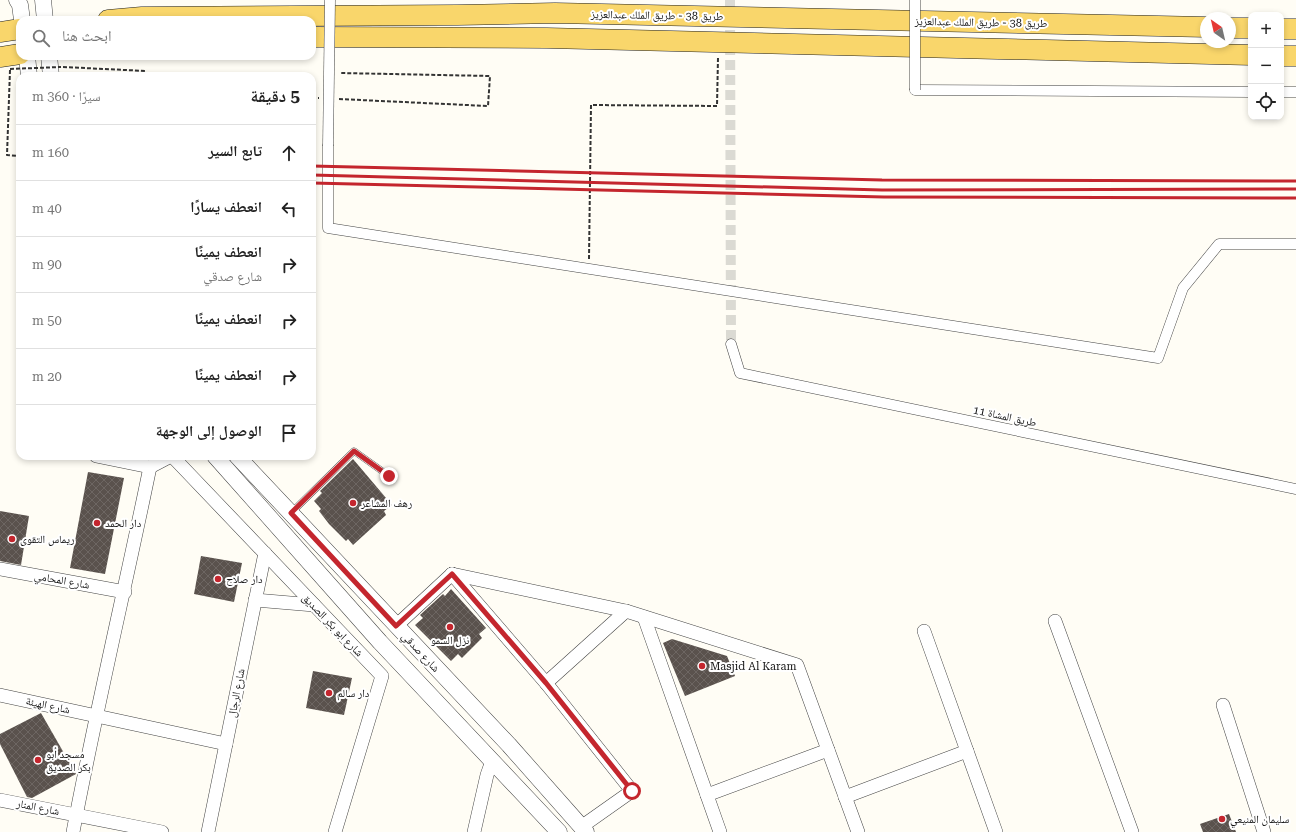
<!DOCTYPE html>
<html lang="ar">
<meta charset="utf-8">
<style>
:root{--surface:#fff;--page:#f6f6f6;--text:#222;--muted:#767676;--line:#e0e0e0}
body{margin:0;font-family:"Roboto Serif","Noto Naskh Arabic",serif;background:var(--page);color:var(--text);direction:rtl}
.controls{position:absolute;right:12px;top:12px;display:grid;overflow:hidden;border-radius:8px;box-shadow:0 2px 6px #0003}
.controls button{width:36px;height:36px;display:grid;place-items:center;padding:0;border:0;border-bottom:1px solid var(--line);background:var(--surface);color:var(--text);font:20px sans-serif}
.compass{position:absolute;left:1200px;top:12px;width:36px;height:36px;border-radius:50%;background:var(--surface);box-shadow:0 2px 6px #0003;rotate:326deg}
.stop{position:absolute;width:12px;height:12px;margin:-9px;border:3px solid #c4262e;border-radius:50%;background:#fff}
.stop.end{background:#c4262e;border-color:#fff;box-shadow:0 1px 4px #0008}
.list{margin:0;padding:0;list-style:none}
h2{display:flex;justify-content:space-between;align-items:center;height:52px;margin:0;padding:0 16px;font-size:17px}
h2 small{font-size:13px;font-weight:400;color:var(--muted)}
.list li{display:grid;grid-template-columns:26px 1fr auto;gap:12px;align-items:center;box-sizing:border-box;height:56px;padding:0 16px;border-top:1px solid var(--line)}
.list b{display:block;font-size:15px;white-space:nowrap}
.list p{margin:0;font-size:13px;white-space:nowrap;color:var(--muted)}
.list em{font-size:13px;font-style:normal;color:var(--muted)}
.icon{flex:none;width:22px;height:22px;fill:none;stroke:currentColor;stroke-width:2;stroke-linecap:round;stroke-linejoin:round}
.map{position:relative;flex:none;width:1296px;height:832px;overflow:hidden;direction:ltr}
.search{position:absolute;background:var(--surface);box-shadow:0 2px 6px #0003;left:16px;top:16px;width:300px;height:44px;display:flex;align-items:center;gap:10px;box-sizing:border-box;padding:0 14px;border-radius:12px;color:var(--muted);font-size:15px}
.panel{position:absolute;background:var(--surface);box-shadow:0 2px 6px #0003;left:16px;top:72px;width:300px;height:388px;border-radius:12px;direction:rtl}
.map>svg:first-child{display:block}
.building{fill:url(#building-cross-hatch)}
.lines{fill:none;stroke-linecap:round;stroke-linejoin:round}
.pedestrian-tunnel{stroke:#dbdad3;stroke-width:10;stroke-dasharray:10 5;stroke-linecap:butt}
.service-casing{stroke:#444;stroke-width:7}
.pedestrian-casing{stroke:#444;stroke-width:11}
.minor-casing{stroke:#444;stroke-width:14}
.tertiary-casing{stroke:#444;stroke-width:17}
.primary-casing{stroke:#222;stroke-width:21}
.path{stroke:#333;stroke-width:2;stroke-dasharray:4 2;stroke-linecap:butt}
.service{stroke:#fff;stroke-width:6}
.pedestrian{stroke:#fff;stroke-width:10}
.minor{stroke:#fff;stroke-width:13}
.tertiary{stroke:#fff;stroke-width:16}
.primary{stroke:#f9d66b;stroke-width:20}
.rail{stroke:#c4262e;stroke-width:3}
.pedestrian-bridge-casing{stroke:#444;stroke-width:11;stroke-linecap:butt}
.path-bridge{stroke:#333;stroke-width:2;stroke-dasharray:4 2;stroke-linecap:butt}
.pedestrian-bridge{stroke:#fff;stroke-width:10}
.route{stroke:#c4262e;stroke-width:5}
.poi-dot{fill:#c4262e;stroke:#fff;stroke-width:1.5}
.labels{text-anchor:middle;stroke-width:4;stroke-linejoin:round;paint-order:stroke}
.street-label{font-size:11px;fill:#111;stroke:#fff}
.poi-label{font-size:11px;fill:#111;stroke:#fff;text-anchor:start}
</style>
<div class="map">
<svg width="1296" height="832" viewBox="0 0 1296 832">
<defs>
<pattern id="building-cross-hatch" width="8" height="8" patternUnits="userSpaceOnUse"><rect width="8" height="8" fill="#5a524d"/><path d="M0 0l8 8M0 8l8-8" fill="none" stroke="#6d6662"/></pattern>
</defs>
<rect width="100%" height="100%" fill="#fffdf5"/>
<g class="building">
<polygon points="353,459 392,505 384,511 386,515 353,545 348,539 346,541 329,524 319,511 321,509 314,501 322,493 320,491"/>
<polygon points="88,472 124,478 105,574 70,568"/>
<polygon points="0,511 29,516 21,565 0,561"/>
<polygon points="201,556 242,563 234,602 194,594"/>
<polygon points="451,589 486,628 479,634 482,638 462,658 458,654 451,661 415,625 423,618 420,615 443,594 445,596"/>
<polygon points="672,639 727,656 735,676 685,696 663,643"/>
<polygon points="313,671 352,678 344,715 306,708"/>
<polygon points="41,713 76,774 32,798 27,797 0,744 0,734"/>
<polygon points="1229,814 1236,832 1203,832 1200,824"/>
</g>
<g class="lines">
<polyline class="pedestrian-tunnel" points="730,0 731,344"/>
<g class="service-casing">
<polyline id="service" points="292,512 354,451 389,476"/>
</g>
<g class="pedestrian-casing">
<g id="pedestrian">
<polyline points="915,90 1251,92"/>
<polyline points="1281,92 1296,92"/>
<polyline points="328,146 328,228 1158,358 1183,288 1219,244 1296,244"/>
<polyline points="731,344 740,373 1296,489"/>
</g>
</g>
<g class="minor-casing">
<g id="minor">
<polyline points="96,456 150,467"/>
<polyline points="172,456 382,676 335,832"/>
<polyline points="150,467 171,456"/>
<polyline points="0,569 125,592"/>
<polyline points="452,574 626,611 797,665 858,832"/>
<polyline points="452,574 546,683 632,791 581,827"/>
<polyline points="255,600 314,605"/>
<polyline points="644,617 720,832"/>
<polyline points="1055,621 1132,832"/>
<polyline points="396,626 452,574"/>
<polyline points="924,631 996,832"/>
<polyline points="546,683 626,611"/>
<polyline points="0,695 226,744"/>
<polyline points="1223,705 1264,832"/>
<polyline points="707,795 828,750"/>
<polyline points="845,797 967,751"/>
<polyline points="0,800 162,832"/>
<path d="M73,832C96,710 125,589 150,467"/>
<polyline points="208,832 265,553"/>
<polyline points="474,832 487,775 492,761"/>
</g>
</g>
<g class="tertiary-casing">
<g id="tertiary">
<polyline points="17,0 20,5 22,20"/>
<polyline points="43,0 45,20"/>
<polyline points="27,56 29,76"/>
<polyline points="49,56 51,76"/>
<polyline points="215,456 380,642 559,832"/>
<polyline points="237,456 509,745 586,832"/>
</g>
</g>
<g class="primary-casing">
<g id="primary">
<polyline points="108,20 142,17 458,15 555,13 1206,27"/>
<polyline points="1230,28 1251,28"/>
<polyline points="1281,29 1296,29"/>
<polyline points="0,32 20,29"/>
<polyline points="312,37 547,38 1251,55"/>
<polyline points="1281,56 1296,56"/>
<polyline points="0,57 20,54"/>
</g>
</g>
<g class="path">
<polyline points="63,67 146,71 146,76"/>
<polyline points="10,70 7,155 20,156"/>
<polyline points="312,98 319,98"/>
<polyline points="339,99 488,106 490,76 340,73"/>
<polyline points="589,259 591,105 717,106 718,58"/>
</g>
<use href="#service" class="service"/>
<use href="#pedestrian" class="pedestrian"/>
<use href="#minor" class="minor"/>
<use href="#tertiary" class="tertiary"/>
<use href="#primary" class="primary"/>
<g class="rail">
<polyline points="312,166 882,180 1296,181"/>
<polyline points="312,175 882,190 1296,189"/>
<polyline points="312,183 884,197 1296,198"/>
</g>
<g class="pedestrian-bridge-casing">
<g id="pedestrian-bridge">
<polyline points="915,90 915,0"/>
<polyline points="328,146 330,0"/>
</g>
</g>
<polyline class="path-bridge" points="10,69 61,67"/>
<use href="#pedestrian-bridge" class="pedestrian-bridge"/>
</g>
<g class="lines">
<polyline class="route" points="389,476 354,451 291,513 396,626 452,574 546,683 632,791"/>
</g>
<g class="poi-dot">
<circle cx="353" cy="503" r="4"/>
<circle cx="97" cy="523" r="4"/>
<circle cx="12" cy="539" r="4"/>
<circle cx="218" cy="579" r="4"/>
<circle cx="450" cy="627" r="4"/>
<circle cx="702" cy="666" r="4"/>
<circle cx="329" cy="693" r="4"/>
<circle cx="38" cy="760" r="4"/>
<circle cx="1222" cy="819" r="4"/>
</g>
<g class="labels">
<g class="street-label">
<text transform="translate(657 15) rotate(1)" y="4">طريق 38 - طريق الملك عبدالعزيز</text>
<text transform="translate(981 22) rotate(1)" y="4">طريق 38 - طريق الملك عبدالعزيز</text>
<text transform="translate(1005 416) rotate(12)" y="4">طريق المشاة 11</text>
<text transform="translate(62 580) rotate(10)" y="4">شارع المحامي</text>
<text transform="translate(333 625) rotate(46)" y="4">شارع ابو بكر الصديق</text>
<text transform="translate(421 652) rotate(47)" y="4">شارع صدقي</text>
<text transform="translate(236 693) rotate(-79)" y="4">شارع الرجال</text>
<text transform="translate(48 705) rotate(12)" y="4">شارع الهيئة</text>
<text transform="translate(38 807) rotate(11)" y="4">شارع المنار</text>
</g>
<g class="poi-label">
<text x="361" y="507">رهف المشاعر</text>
<text x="105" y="527">دار الحمد</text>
<text x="20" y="543">ريماس التقوى</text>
<text x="226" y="583">دار صلاح</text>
<text x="450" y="644" text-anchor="middle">نزل السمو</text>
<text x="710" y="670">Masjid Al Karam</text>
<text x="337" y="697">دار سالم</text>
<text x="46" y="758">مسجد أبو<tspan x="46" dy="13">بكر الصديق</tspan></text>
<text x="1230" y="823">سليمان المنيعي</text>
</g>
</g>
</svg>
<div class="controls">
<button>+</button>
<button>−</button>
<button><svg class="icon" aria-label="locate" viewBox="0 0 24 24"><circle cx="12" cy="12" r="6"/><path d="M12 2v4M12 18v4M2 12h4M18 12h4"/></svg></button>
</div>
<svg class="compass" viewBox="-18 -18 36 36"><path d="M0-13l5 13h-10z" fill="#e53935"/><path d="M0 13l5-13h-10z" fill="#767676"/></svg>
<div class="stop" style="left:632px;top:791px"></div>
<div class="stop end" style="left:389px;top:476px"></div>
<div class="search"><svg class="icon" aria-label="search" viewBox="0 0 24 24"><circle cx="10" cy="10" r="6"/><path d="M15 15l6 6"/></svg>ابحث هنا</div>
<section class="panel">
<h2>5 دقيقة<small>سيرًا · 360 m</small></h2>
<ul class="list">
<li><svg class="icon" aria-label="ahead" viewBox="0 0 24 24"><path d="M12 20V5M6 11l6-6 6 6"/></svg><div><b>تابع السير</b></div><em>160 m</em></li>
<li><svg class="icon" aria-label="left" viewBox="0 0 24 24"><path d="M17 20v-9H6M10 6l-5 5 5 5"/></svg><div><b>انعطف يسارًا</b></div><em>40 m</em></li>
<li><svg class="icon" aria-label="right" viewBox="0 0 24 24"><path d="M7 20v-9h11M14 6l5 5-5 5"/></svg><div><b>انعطف يمينًا</b><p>شارع صدقي</p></div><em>90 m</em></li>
<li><svg class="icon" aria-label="right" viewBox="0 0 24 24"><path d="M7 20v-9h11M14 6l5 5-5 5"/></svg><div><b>انعطف يمينًا</b></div><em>50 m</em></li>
<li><svg class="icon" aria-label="right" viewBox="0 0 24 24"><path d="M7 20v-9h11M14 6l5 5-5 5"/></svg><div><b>انعطف يمينًا</b></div><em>20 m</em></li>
<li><svg class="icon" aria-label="arrive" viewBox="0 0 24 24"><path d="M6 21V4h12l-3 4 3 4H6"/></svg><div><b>الوصول إلى الوجهة</b></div></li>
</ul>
</section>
</div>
